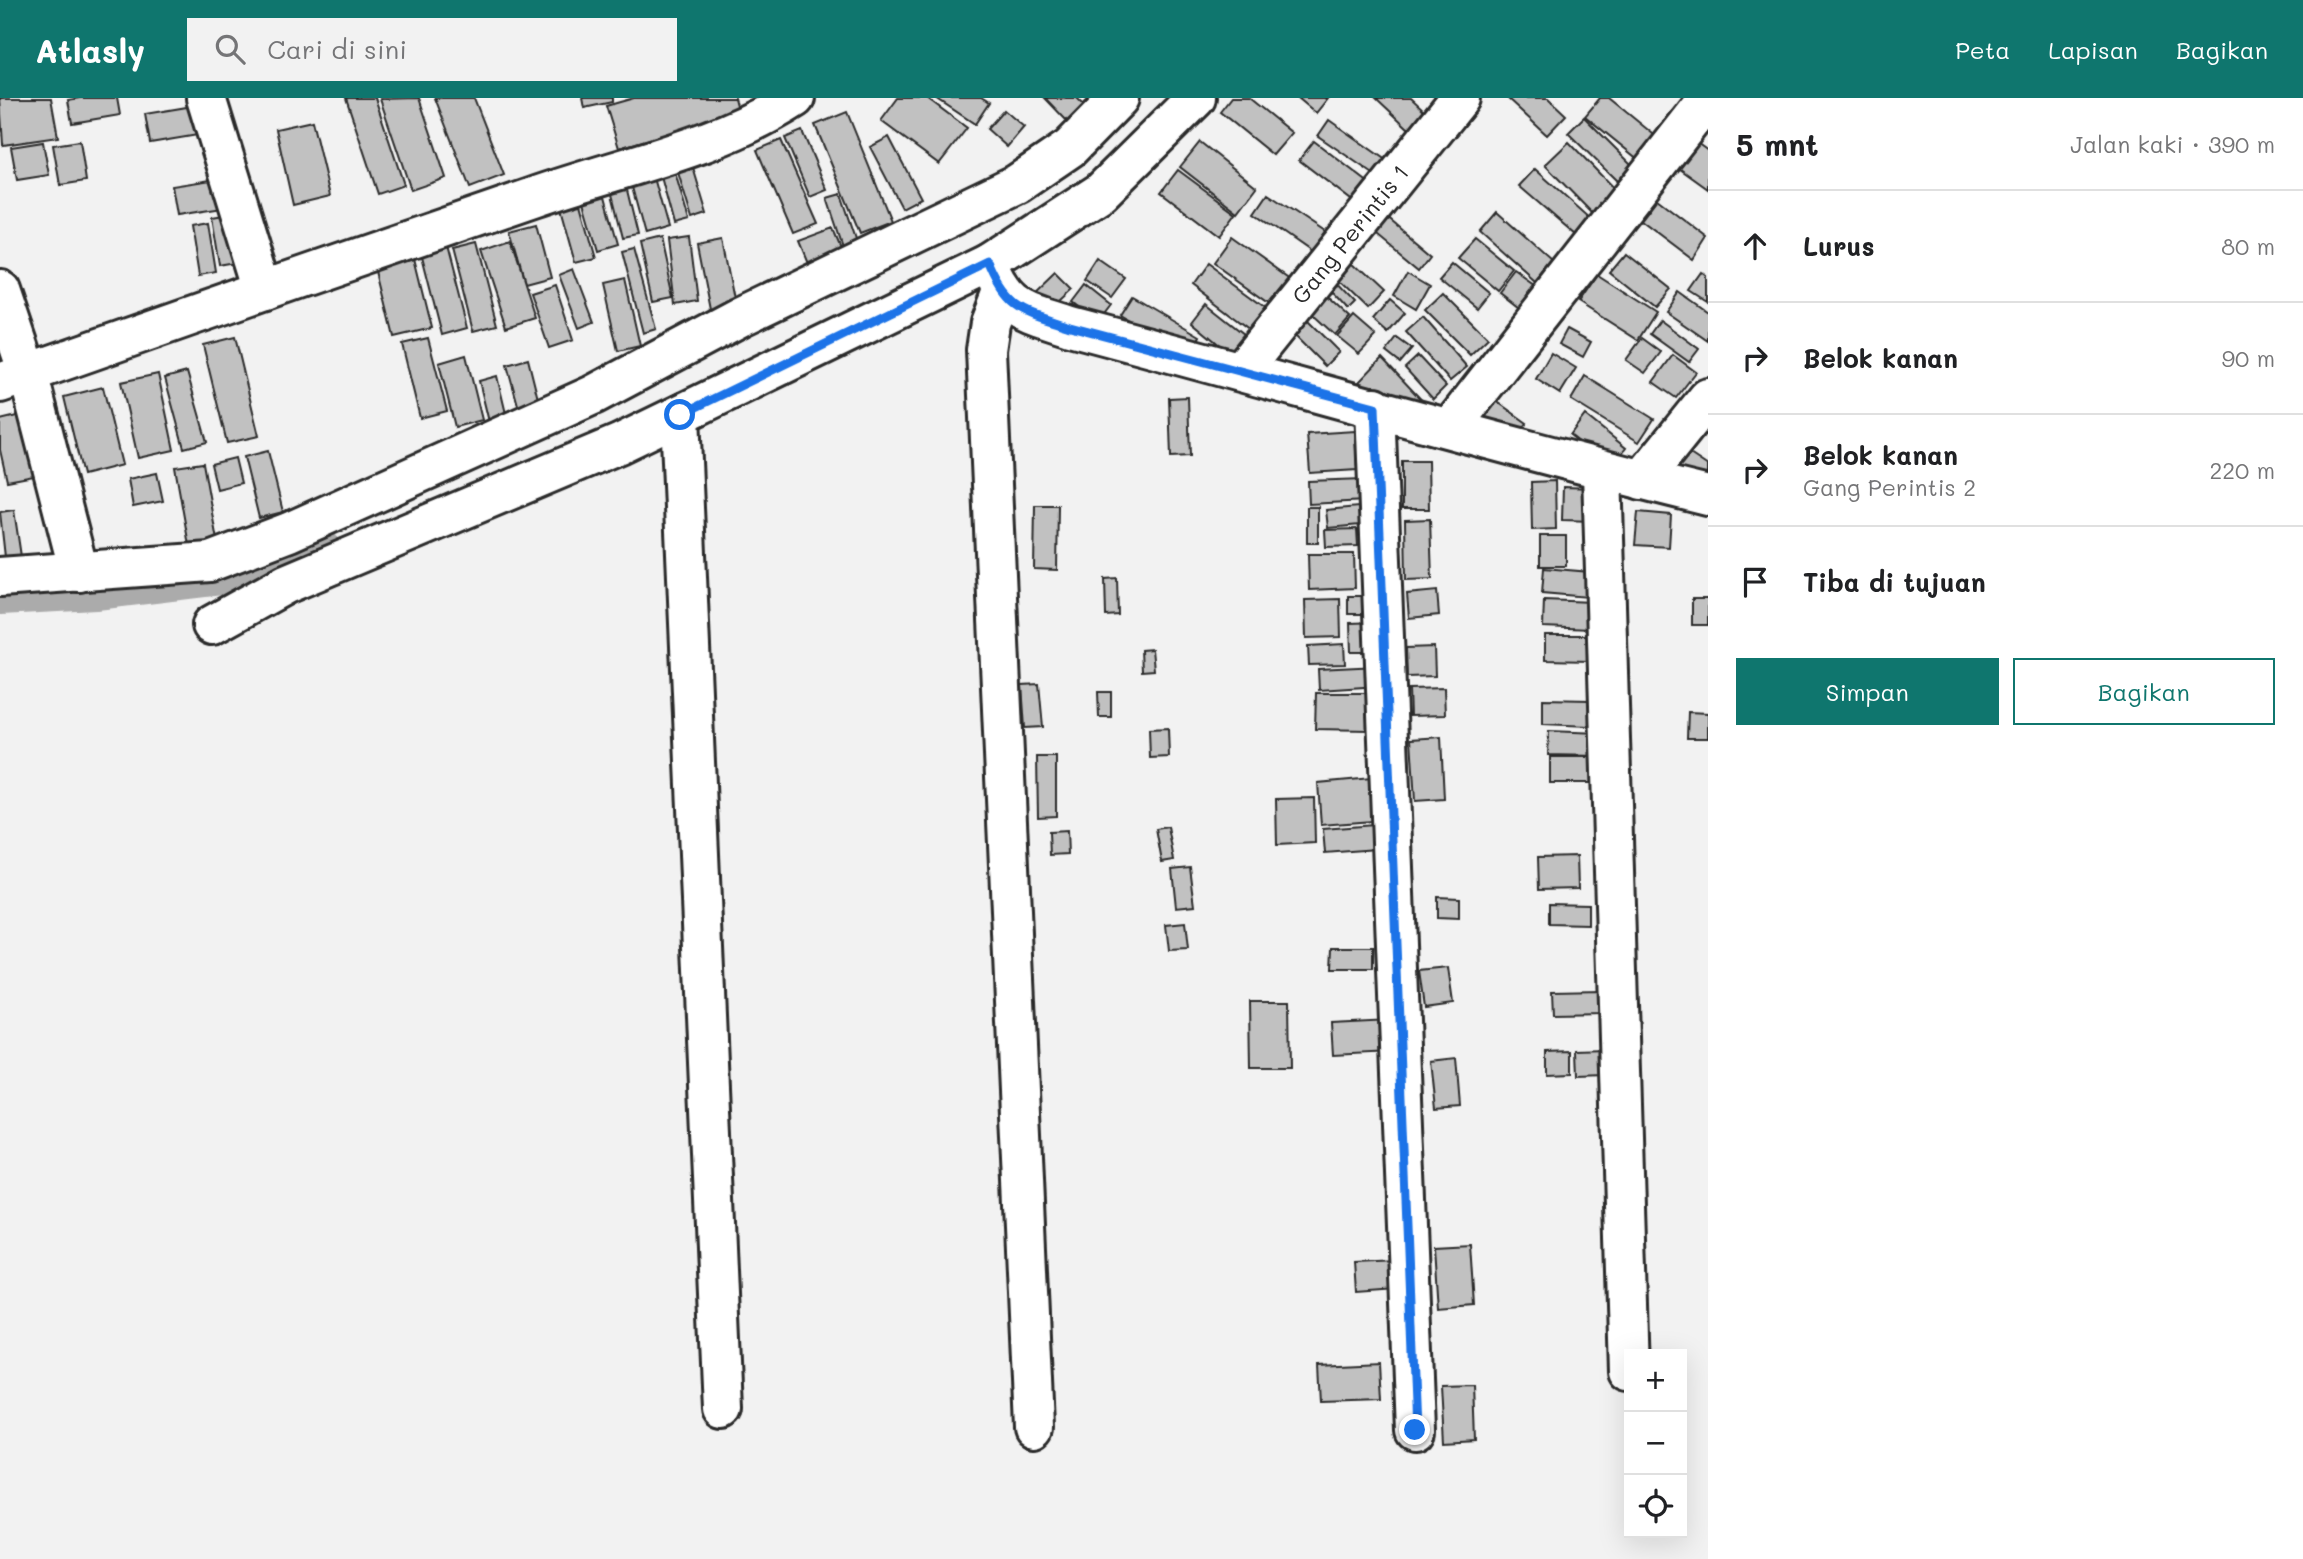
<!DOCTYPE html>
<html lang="id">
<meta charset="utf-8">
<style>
:root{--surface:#fff;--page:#f2f2f2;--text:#202124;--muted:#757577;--line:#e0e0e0;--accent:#0f766e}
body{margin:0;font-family:Mali,sans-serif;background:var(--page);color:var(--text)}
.controls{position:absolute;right:21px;bottom:21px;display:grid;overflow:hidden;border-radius:0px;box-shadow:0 7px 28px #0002}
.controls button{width:63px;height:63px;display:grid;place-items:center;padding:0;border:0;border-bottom:2px solid var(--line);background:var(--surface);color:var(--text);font:35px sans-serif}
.stop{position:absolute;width:21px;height:21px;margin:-16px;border:5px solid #1a73e8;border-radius:50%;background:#fff}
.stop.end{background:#1a73e8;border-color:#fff;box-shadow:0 2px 7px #0008}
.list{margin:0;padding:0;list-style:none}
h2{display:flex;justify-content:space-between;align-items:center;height:91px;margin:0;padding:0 28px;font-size:30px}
h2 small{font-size:23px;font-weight:400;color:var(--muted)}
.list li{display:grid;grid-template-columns:46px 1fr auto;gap:21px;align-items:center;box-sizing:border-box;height:112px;padding:0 28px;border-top:2px solid var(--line)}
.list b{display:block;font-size:26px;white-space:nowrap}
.list p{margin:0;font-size:23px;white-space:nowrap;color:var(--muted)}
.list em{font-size:23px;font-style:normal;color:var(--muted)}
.actions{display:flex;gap:14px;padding:21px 28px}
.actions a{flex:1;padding:16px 0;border:2px solid var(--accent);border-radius:0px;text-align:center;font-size:24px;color:var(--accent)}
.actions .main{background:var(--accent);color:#fff}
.icon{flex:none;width:38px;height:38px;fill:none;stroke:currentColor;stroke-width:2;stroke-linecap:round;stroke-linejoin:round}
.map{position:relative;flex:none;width:1708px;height:1461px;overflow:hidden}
header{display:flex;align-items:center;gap:42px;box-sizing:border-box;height:98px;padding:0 35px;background:var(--accent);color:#fff}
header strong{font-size:33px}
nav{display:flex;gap:38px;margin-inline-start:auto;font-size:24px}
.search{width:490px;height:63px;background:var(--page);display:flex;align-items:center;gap:18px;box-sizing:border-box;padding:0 24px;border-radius:0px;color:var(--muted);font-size:26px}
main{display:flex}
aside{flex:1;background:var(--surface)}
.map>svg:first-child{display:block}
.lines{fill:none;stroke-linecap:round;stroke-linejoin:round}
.canal{stroke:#ababab;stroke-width:32}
.building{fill:#c1c1c1;stroke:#2b2b2b;stroke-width:2}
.minor-casing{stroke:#2b2b2b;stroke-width:44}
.minor{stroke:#fff;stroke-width:38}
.route{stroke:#1a73e8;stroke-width:9}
.labels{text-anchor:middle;stroke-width:6;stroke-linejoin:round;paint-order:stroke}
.street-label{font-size:23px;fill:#2b2b2b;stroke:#fff}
</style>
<header>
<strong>Atlasly</strong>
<div class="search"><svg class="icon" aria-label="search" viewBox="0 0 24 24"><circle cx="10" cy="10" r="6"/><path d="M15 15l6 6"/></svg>Cari di sini</div>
<nav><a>Peta</a><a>Lapisan</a><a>Bagikan</a></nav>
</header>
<main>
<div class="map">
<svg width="1708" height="1461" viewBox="0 0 1708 1461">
<rect width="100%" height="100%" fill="#f2f2f2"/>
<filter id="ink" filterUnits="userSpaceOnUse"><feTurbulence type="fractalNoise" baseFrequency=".0143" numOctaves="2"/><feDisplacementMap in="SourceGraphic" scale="14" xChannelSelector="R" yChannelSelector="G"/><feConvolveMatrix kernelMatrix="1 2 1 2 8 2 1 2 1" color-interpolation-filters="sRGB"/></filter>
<g filter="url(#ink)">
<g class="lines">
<polyline class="canal" points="0,501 96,496 254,477 326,450"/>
</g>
<g class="building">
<polygon points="0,0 51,0 58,39 3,47"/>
<polygon points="80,0 117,0 120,17 72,25 68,2"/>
<polygon points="346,0 375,0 404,87 378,96"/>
<polygon points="419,0 446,80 411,92 380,1"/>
<polygon points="435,0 474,0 504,77 470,90"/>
<polygon points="582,0 612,0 612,4 584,10"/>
<polygon points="634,0 735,0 739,15 619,50 606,8"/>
<polygon points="898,0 927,0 967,30 939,66 881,23"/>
<polygon points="936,0 981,0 989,5 975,26"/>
<polygon points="1045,0 1077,0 1085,8 1068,24"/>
<polygon points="1231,0 1249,0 1292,35 1273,57 1220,14"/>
<polygon points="1298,0 1328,0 1316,15"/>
<polygon points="1376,0 1411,0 1425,13 1409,31"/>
<polygon points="1507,0 1548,0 1566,17 1547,37"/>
<polygon points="1600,0 1609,0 1658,40 1639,62 1585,18"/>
<polygon points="193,8 198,37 150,45 145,16"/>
<polygon points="1004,12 1024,29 1007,49 987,31"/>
<polygon points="847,14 891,123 860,135 815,27"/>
<polygon points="1584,19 1635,70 1619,85 1568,35"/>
<polygon points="1329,22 1390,65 1379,80 1318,38"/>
<polygon points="312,23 330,98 293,107 276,31"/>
<polygon points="802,33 827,92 810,99 785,40"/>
<polygon points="889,39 921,100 902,110 870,49"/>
<polygon points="781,42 818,126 793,136 757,52"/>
<polygon points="80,43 86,83 60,87 53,47"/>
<polygon points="1314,43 1374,89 1359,108 1299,62"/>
<polygon points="1694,43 1708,53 1708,91 1676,68"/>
<polygon points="43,44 49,77 17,82 11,49"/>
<polygon points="1200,44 1257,89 1238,114 1180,69"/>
<polygon points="1569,44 1619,96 1596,119 1545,67"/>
<polygon points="692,66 707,116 692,121 677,71"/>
<polygon points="674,71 689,123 674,127 660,75"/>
<polygon points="1535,71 1591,121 1576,137 1519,88"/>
<polygon points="1178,72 1236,115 1219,138 1161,94"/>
<polygon points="653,76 668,130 645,137 630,82"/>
<polygon points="218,81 223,110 177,117 172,88"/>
<polygon points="625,84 638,137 623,140 610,88"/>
<polygon points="602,87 618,146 598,152 581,93"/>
<polygon points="841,96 859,149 845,154 827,100"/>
<polygon points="1268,96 1325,134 1311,154 1255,115"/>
<polygon points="579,98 596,159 576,164 559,103"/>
<polygon points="1657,101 1708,140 1694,162 1641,122"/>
<polygon points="241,114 249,163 220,168 212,119"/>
<polygon points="1497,114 1554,165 1537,185 1480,134"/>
<polygon points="1385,118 1430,156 1419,170 1373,132"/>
<polygon points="208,125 216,175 198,178 190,128"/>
<polygon points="536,126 550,179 524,186 509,133"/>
<polygon points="833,130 842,151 807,165 798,143"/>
<polygon points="689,139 697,203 675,207 667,142"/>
<polygon points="1232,139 1295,184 1276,210 1213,165"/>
<polygon points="723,140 737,210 711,216 697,145"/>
<polygon points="660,141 673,200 653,204 640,146"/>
<polygon points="1475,141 1514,173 1498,193 1458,160"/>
<polygon points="510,143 535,220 506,229 481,153"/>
<polygon points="476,146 497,227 473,233 452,152"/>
<polygon points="446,149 467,230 442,237 421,155"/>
<polygon points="634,151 656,231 643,235 622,154"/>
<polygon points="1624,154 1671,191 1655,209 1609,172"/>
<polygon points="415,161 432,230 394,239 377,170"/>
<polygon points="1100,163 1126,181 1112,200 1087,183"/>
<polygon points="1352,164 1384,194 1368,211 1336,180"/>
<polygon points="1452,164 1489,195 1477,210 1439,179"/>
<polygon points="1206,166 1270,213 1254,235 1191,187"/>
<polygon points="574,171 594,224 579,230 559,177"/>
<polygon points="1408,173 1430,186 1416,211 1394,198"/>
<polygon points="1516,174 1540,191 1523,213 1500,195"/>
<polygon points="1058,175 1074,191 1049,214 1034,198"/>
<polygon points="1597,176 1656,214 1638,242 1578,204"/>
<polygon points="1703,176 1708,180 1708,204 1691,193"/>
<polygon points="1329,178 1355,205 1348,212 1322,184"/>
<polygon points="625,182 640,248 618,253 603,187"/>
<polygon points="555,187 573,242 549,250 530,195"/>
<polygon points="1086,187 1111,207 1098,224 1073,204"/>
<polygon points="1680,194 1708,214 1708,243 1666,214"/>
<polygon points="1443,195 1488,240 1470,257 1425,212"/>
<polygon points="1325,197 1350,220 1335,237 1310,214"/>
<polygon points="1132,198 1200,238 1189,257 1120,217"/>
<polygon points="1390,202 1405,215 1388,235 1373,222"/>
<polygon points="1206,206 1254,244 1239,263 1192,224"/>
<polygon points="1354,219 1376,238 1359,256 1337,238"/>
<polygon points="1423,219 1467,269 1450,283 1406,234"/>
<polygon points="1307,222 1339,254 1325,268 1293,236"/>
<polygon points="1660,222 1699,251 1689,264 1650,236"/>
<polygon points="1567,231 1591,244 1583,259 1559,246"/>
<polygon points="235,239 259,338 227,345 203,247"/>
<polygon points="428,240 447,313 420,320 402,246"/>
<polygon points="1397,240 1412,251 1400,265 1386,254"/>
<polygon points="1642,240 1661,254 1645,275 1626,262"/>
<polygon points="1551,255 1576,270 1560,296 1536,281"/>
<polygon points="466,257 482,322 455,329 439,265"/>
<polygon points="1673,257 1696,274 1676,300 1653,284"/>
<polygon points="1418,258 1446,288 1433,301 1405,270"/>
<polygon points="1382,260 1430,311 1357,286"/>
<polygon points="528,261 541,313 521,318 507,267"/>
<polygon points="187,274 207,344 184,350 165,280"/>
<polygon points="158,276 174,352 138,360 121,284"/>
<polygon points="497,278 507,320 489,324 479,283"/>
<polygon points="1585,278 1654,321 1639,344 1571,302"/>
<polygon points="103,289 122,367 83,377 64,299"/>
<polygon points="1188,299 1190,358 1171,359 1169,300"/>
<polygon points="1492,300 1527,325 1513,343 1479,318"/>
<polygon points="21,317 34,378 7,383 0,352 0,322"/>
<polygon points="1585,317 1626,350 1611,369 1570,337"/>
<polygon points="1355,333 1357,372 1310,375 1307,336"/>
<polygon points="1681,350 1708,368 1708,391 1671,365"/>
<polygon points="268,353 283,414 259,420 244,359"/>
<polygon points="235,360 241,385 217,391 211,366"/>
<polygon points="1402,363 1428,363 1429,411 1402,411"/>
<polygon points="203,365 218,448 190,453 175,369"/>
<polygon points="157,375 163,403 133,409 128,381"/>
<polygon points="1364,381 1365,403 1309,406 1308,383"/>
<polygon points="1555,383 1556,431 1532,432 1531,384"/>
<polygon points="1563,389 1594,390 1593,423 1562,422"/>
<polygon points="1035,407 1058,407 1057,472 1034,471"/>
<rect x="1307" y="409" width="11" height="36"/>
<polygon points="1358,409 1360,427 1328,430 1326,412"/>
<polygon points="14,412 22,465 6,468 0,414"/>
<polygon points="1638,414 1671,417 1669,449 1635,447"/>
<polygon points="1430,421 1432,481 1406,482 1405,422"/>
<polygon points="1357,431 1358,448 1326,449 1325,432"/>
<rect x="1540" y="438" width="26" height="30"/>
<polygon points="1308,456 1354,456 1355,490 1309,492"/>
<polygon points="1544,470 1590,474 1588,499 1542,495"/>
<polygon points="1117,480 1118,517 1106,518 1105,481"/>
<polygon points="1437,493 1439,517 1409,520 1407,496"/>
<rect x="1348" y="498" width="30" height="18"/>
<polygon points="1340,501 1341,539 1306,540 1305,502"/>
<rect x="1692" y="501" width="16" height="26"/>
<polygon points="1544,502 1592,504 1591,531 1543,529"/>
<polygon points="1378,524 1379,554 1351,554 1350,525"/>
<polygon points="1545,537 1590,537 1590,563 1545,562"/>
<polygon points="1344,546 1345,566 1309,567 1308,548"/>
<polygon points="1434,549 1435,578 1407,579 1406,550"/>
<polygon points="1152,551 1154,572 1142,573 1141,552"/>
<polygon points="1378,568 1379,588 1319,592 1318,571"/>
<polygon points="1039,586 1043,629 1025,630 1022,587"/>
<polygon points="1444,590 1445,617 1410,618 1409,591"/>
<polygon points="1098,594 1111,594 1111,619 1099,619"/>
<polygon points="1316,595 1368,595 1368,632 1315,631"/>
<polygon points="1543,601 1590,602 1589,628 1543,626"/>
<polygon points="1688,614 1708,615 1708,640 1687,640"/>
<polygon points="1168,630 1169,659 1150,660 1149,631"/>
<polygon points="1549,633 1599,635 1599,658 1548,657"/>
<polygon points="1441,639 1444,701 1415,703 1411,641"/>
<polygon points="1037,659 1056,659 1056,718 1038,719"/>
<rect x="1550" y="659" width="46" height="26"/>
<polygon points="1382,679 1385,722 1321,727 1318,685"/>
<polygon points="1314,700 1315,745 1277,747 1276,701"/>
<polygon points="1374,727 1376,751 1325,755 1323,731"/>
<polygon points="1168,729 1174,762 1162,764 1156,731"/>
<polygon points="1067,733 1068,756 1050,757 1049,734"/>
<polygon points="1577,758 1578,790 1539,791 1538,759"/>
<polygon points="1190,769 1195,807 1176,809 1172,771"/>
<polygon points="1437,799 1459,800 1459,821 1437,820"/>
<polygon points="1549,805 1588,806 1588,827 1549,826"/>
<polygon points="1185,825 1188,852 1169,853 1166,827"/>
<polygon points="1333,849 1373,849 1373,871 1332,871"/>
<polygon points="1448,870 1453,905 1424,909 1419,873"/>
<polygon points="1601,892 1602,915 1553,916 1552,893"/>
<polygon points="1250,903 1289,903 1290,970 1251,970"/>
<polygon points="1390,922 1392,954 1333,957 1331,925"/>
<polygon points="1605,951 1606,977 1578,978 1577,952"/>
<polygon points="1572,953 1572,975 1547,976 1547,954"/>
<polygon points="1456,960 1460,1008 1436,1010 1431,963"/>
<polygon points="1470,1146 1474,1207 1438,1210 1434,1148"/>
<polygon points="1395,1162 1396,1191 1356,1194 1354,1164"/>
<polygon points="1379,1264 1381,1301 1321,1303 1319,1267"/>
<polygon points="1472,1287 1474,1341 1444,1343 1441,1288"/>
</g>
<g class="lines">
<g class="minor-casing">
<g id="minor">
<polyline points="206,0 265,192"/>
<path d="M1196,0L1101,94L990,166C1009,214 1024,212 1070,228C1283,284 1494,346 1708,398"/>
<polyline points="0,192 28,275 79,474"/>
<polyline points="1002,194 990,225 986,252 1034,1329"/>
<path id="s1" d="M1241,273L1460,0"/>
<path d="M0,285C177,222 356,160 534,99C622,68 716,51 795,0"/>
<polyline points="1375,309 1415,1332"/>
<polyline points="680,317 723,1311"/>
<polyline points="1451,329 1708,1"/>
<polyline points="1602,374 1629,1273"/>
<polyline points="1642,382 1708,300"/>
<polyline points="0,479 210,464 289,434 593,297 740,219 1017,86 1070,50 1119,0"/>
<polyline points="212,527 286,486 619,346 990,166"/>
</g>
</g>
<use href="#minor" class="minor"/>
</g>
</g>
<g class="lines" filter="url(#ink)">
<path class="route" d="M680,317L990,166C1009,214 1024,213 1070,228L1375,309L1415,1332"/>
</g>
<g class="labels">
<g class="street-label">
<text dy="8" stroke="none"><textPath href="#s1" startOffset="175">Gang Perintis 1</textPath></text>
</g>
</g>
</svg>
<div class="controls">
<button>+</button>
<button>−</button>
<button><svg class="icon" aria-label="locate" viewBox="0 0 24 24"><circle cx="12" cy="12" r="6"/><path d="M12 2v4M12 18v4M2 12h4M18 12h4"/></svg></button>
</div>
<div class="stop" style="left:680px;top:317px"></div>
<div class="stop end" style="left:1415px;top:1332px"></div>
</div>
<aside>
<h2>5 mnt<small>Jalan kaki · 390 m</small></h2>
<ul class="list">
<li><svg class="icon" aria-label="ahead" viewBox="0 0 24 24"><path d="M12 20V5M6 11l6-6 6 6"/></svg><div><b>Lurus</b></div><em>80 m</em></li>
<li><svg class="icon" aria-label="right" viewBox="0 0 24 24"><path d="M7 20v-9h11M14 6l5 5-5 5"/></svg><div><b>Belok kanan</b></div><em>90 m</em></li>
<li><svg class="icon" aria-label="right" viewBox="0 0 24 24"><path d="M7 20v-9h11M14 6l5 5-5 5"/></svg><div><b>Belok kanan</b><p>Gang Perintis 2</p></div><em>220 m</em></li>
<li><svg class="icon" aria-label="arrive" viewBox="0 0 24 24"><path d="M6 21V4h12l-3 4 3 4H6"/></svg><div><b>Tiba di tujuan</b></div></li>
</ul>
<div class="actions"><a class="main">Simpan</a><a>Bagikan</a></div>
</aside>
</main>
